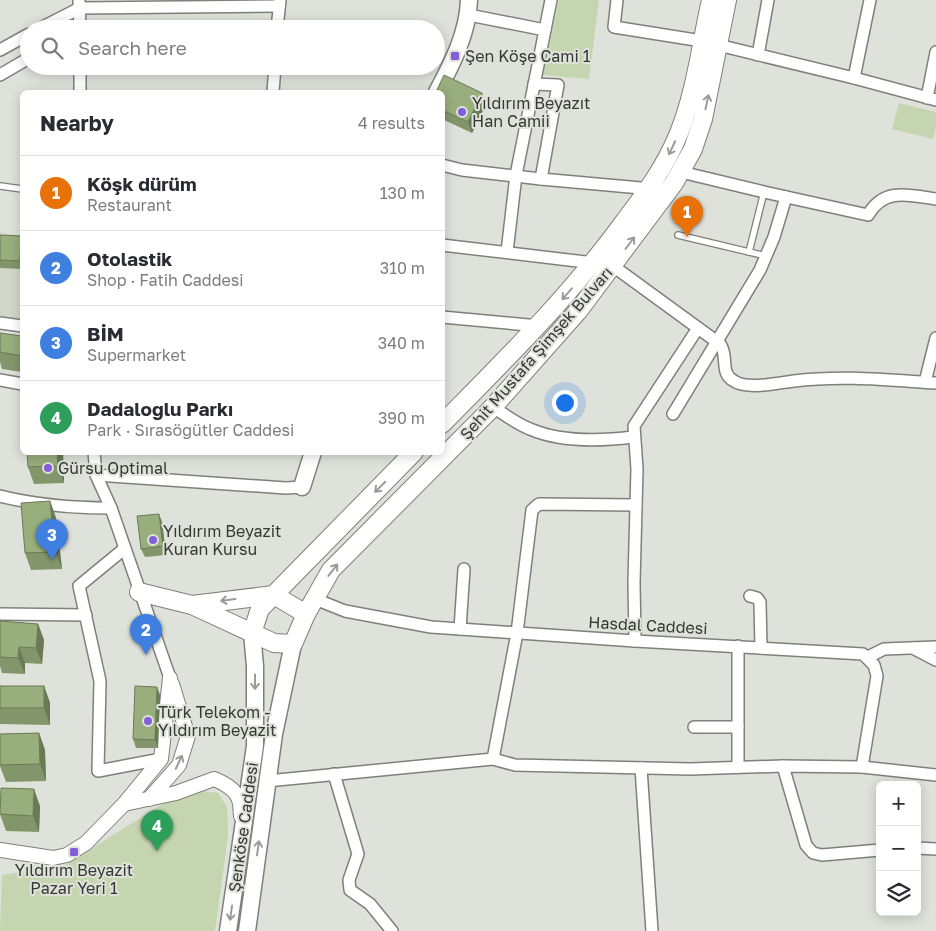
<!DOCTYPE html>
<meta charset="utf-8">
<style>
:root{--surface:#fff;--page:#f7f7f7;--text:#2b2b33;--muted:#7c7c81;--line:#e1e1e2;--accent:#835fda}
body{margin:0;font-family:"Golos Text",sans-serif;background:var(--page);color:var(--text)}
.controls{position:absolute;right:15px;bottom:15px;display:grid;overflow:hidden;border-radius:8px;box-shadow:0 2px 12px #0003}
.controls button{width:45px;height:45px;display:grid;place-items:center;padding:0;border:0;border-bottom:1px solid var(--line);background:var(--surface);color:var(--text);font:25px sans-serif}
.you{position:absolute;left:564px;top:402px;width:18px;height:18px;margin:-12px;border:4px solid #fff;border-radius:50%;background:#1a73e8;box-shadow:0 0 0 8px #1a73e833}
.badge{display:grid;place-items:center;width:32px;height:32px;border-radius:50%;background:var(--accent);color:#fff;font-size:16px;font-weight:700}
.pin{position:absolute;translate:-50% -41px;filter:drop-shadow(0 1px 2px #0008)}
.pin::after{content:'';position:absolute;top:26px;width:18px;height:15px;background:inherit;clip-path:polygon(0 0,100% 0,50% 100%)}
.list{margin:0;padding:0;list-style:none}
h2{display:flex;justify-content:space-between;align-items:center;height:65px;margin:0;padding:0 20px;font-size:21px}
h2 small{font-size:16px;font-weight:400;color:var(--muted)}
.list li{display:grid;grid-template-columns:32px 1fr auto;gap:15px;align-items:center;box-sizing:border-box;height:75px;padding:0 20px;border-top:1px solid var(--line)}
.list b{display:block;font-size:19px;white-space:nowrap}
.list p{margin:0;font-size:16px;white-space:nowrap;color:var(--muted)}
.list em{font-size:16px;font-style:normal;color:var(--muted)}
.icon{flex:none;width:28px;height:28px;fill:none;stroke:currentColor;stroke-width:2;stroke-linecap:round;stroke-linejoin:round}
.map{position:relative;flex:none;width:936px;height:931px;overflow:hidden}
.search{position:absolute;background:var(--surface);box-shadow:0 2px 12px #0003;left:20px;top:20px;width:425px;height:55px;display:flex;align-items:center;gap:12px;box-sizing:border-box;padding:0 18px;border-radius:28px;color:var(--muted);font-size:19px}
.panel{position:absolute;background:var(--surface);box-shadow:0 2px 12px #0003;left:20px;top:90px;width:425px;height:365px;border-radius:8px}
.map>svg:first-child{display:block}
.built{fill:#d1d8c9}
.green{fill:#c4d5af}
.lines{fill:none;stroke-linecap:round;stroke-linejoin:round}
.service-casing{stroke:#7e817a;stroke-width:8}
.minor-casing{stroke:#7e817a;stroke-width:14}
.tertiary-casing{stroke:#7e817a;stroke-width:16}
.secondary-casing{stroke:#7e817a;stroke-width:19}
.primary-casing{stroke:#7e817a;stroke-width:20}
.service{stroke:#fff;stroke-width:5.5}
.minor{stroke:#fff;stroke-width:11}
.tertiary{stroke:#fff;stroke-width:14}
.secondary{stroke:#fff;stroke-width:16}
.primary{stroke:#fff;stroke-width:18}
.wall{fill:#83966b}
.shaded-wall{fill:#6a7a57}
.building{fill:#98ae7c;stroke:#6a7a57}
.oneway{stroke:#9b9c9a}
.poi-dot{fill:#835fda;stroke:#dee2da;stroke-width:2}
.labels{text-anchor:middle;stroke-width:4;stroke-linejoin:round;paint-order:stroke}
.poi-label{font-size:16px;fill:#373835;stroke:#dee2da;text-anchor:start}
.street-label{font-size:16px;fill:#373835;stroke:#dee2da}
</style>
<div class="map">
<svg width="936" height="931" viewBox="0 0 936 931">
<rect width="100%" height="100%" fill="#dee2da"/>
<polygon class="built" points="0,232 22,236 22,324 0,320"/>
<g class="green">
<polygon points="559,0 599,0 589,79 543,75"/>
<polygon points="899,103 936,112 936,127 933,139 892,129"/>
<polygon points="201,791 218,793 227,807 228,836 215,931 0,931 2,875 66,865 170,799"/>
</g>
<g class="lines">
<g class="service-casing">
<g id="service">
<polyline points="0,186 22,189"/>
<polyline points="678,235 766,256"/>
<polyline points="749,252 764,192"/>
</g>
</g>
<g class="minor-casing">
<g id="minor">
<polyline points="79,0 80,29"/>
<polyline points="617,0 614,27 702,41"/>
<polyline points="469,15 545,30"/>
<polyline points="39,29 80,8 279,6"/>
<polyline points="277,29 280,0"/>
<polyline points="718,45 854,78 936,100"/>
<polyline points="0,50 29,34"/>
<polyline points="758,55 768,0"/>
<polyline points="80,66 80,92"/>
<polyline points="0,75 29,58"/>
<polyline points="854,78 870,0"/>
<polyline points="534,84 558,85 541,179"/>
<polyline points="273,92 275,66"/>
<polyline points="927,98 936,52"/>
<polyline points="442,165 462,170 541,179 652,189"/>
<path d="M681,172L764,192L868,215C884,187 909,195 936,199"/>
<polyline points="442,245 594,263"/>
<polyline points="507,252 516,175 551,0"/>
<path d="M613,266L720,344C729,356 719,373 734,381C747,390 779,383 794,381C842,375 888,380 936,383"/>
<polyline points="442,317 539,326"/>
<polyline points="0,323 22,326"/>
<polyline points="0,380 22,384"/>
<polyline points="925,382 936,338"/>
<path d="M493,407C505,415 517,424 530,429C560,442 601,441 633,437"/>
<polyline points="673,414 760,270 774,237 786,197"/>
<polyline points="94,452 96,475 111,508 170,678"/>
<polyline points="96,475 286,488 302,487"/>
<path d="M0,496C36,505 73,508 111,508"/>
<polyline points="124,549 79,586 100,681 98,771 161,759"/>
<polyline points="750,596 757,598 760,602 761,648"/>
<polyline points="315,599 345,611 431,627 635,641 863,654 874,665 877,676 862,767"/>
<polyline points="0,614 86,615"/>
<polyline points="460,629 464,569"/>
<polyline points="635,641 634,582 637,469 634,426 698,328"/>
<polyline points="913,648 936,660"/>
<polyline points="868,657 884,649 936,647"/>
<polyline points="694,727 738,727"/>
<polyline points="493,759 515,765 690,769 783,766 862,767 936,775"/>
<polyline points="783,766 806,845 813,853 822,855 880,850"/>
<polyline points="738,767 738,646"/>
<polyline points="641,768 652,931"/>
<polyline points="334,774 358,854 349,880 350,890 370,904 392,931"/>
<polyline points="267,781 493,759 517,633 532,510 539,504 636,505"/>
<polyline points="917,848 936,849"/>
</g>
</g>
<g class="tertiary-casing">
<g id="tertiary">
<polyline points="149,799 179,765 188,736 172,684"/>
<path d="M124,804L176,793L214,779C224,783 236,790 239,800C241,804 240,811 241,816"/>
<polyline points="0,850 53,858 67,855 86,843 124,804 161,759 170,678"/>
</g>
</g>
<g class="secondary-casing">
<g id="secondary">
<path d="M437,92C452,64 468,33 469,0"/>
<polyline points="302,487 313,452"/>
<polyline points="228,931 255,746 255,666 252,633"/>
<polyline points="247,931 274,734 293,644"/>
</g>
</g>
<g class="primary-casing">
<g id="primary">
<path d="M442,424C505,360 568,298 621,226C643,197 665,168 679,133C696,91 701,44 711,0"/>
<polyline points="139,592 192,605 274,643 293,644 306,614 331,570 493,407 579,310 674,183 693,149 703,119 727,0"/>
<polyline points="192,605 274,595 306,614"/>
<polyline points="252,633 260,609 414,452"/>
</g>
</g>
<use href="#service" class="service"/>
<use href="#minor" class="minor"/>
<use href="#tertiary" class="tertiary"/>
<use href="#secondary" class="secondary"/>
<use href="#primary" class="primary"/>
</g>
<g class="wall">
<polygon points="442,92 486,104 472,133 442,119"/>
<polygon points="0,235 21,236 22,241 22,269 0,268"/>
<polygon points="0,333 22,336 22,372 2,369 0,362"/>
<polygon points="63,452 64,483 34,484 28,467"/>
<polygon points="50,501 56,518 62,569 31,570 25,553"/>
<polygon points="162,522 166,555 145,557 141,549"/>
<polygon points="0,621 38,624 44,640 42,664 25,663 25,674 2,673 0,666"/>
<polygon points="0,686 44,686 50,703 50,725 0,724"/>
<polygon points="160,695 158,748 136,748 133,739"/>
<polygon points="39,733 45,750 46,781 6,782 0,766 0,734"/>
<polygon points="40,806 39,832 6,831 0,814"/>
</g>
<g class="shaded-wall">
<polygon points="482,93 486,104 472,133 468,122"/>
<polygon points="21,236 22,241 22,268 20,261"/>
<polygon points="57,452 63,452 64,483 58,466"/>
<polygon points="50,501 56,518 62,569 55,552"/>
<polygon points="159,514 162,522 166,555 163,546"/>
<polygon points="38,624 44,640 42,664 36,648"/>
<polygon points="19,647 25,663 25,674 18,658"/>
<polygon points="44,686 50,703 50,725 44,708"/>
<polygon points="157,687 160,695 158,748 155,740"/>
<polygon points="39,733 45,750 46,781 40,764"/>
<polygon points="34,789 40,806 39,832 33,816"/>
</g>
<g class="building">
<polygon points="444,75 482,93 468,122 442,110 442,92 436,92"/>
<polygon points="0,235 21,236 20,261 0,260"/>
<polygon points="0,333 22,336 22,356 0,352"/>
<polygon points="27,452 57,452 58,466 28,467"/>
<polygon points="50,501 55,552 25,553 21,503"/>
<polygon points="159,514 163,546 141,549 137,516"/>
<polygon points="0,621 38,624 36,648 19,647 18,658 0,657"/>
<rect x="0" y="686" width="44" height="22"/>
<polygon points="135,686 157,687 155,740 133,739"/>
<polygon points="39,733 40,764 0,765 0,734"/>
<polygon points="1,788 34,789 33,816 0,814"/>
</g>
<defs><path id="oneway-shaft" d="M-6 0H5M1.5-3L5.5 0L1.5 3" fill="none" stroke-width="1.6" stroke-linecap="round" stroke-linejoin="round" transform="scale(1.25)"/></defs>
<g class="oneway">
<use href="#oneway-shaft" transform="translate(707 102) rotate(-78)"/>
<use href="#oneway-shaft" transform="translate(672 148) rotate(115)"/>
<use href="#oneway-shaft" transform="translate(630 243) rotate(-53)"/>
<use href="#oneway-shaft" transform="translate(567 294) rotate(131)"/>
<use href="#oneway-shaft" transform="translate(380 487) rotate(135)"/>
<use href="#oneway-shaft" transform="translate(333 570) rotate(-52)"/>
<use href="#oneway-shaft" transform="translate(228 600) rotate(173)"/>
<use href="#oneway-shaft" transform="translate(255 682) rotate(90)"/>
<use href="#oneway-shaft" transform="translate(179 762) rotate(-65)"/>
<use href="#oneway-shaft" transform="translate(258 848) rotate(-82)"/>
<use href="#oneway-shaft" transform="translate(231 913) rotate(98)"/>
</g>
<g class="poi-dot">
<rect x="450" y="51" width="10" height="10" rx="2.5"/>
<circle cx="462" cy="112" r="5"/>
<circle cx="48" cy="468" r="5"/>
<circle cx="153" cy="540" r="5"/>
<circle cx="148" cy="721" r="5"/>
<rect x="69" y="847" width="10" height="10" rx="2.5"/>
</g>
<g class="labels">
<g class="poi-label">
<text x="465" y="62">Şen Köşe Cami 1</text>
<text x="472" y="109">Yıldırım Beyazıt<tspan x="472" dy="18">Han Camii</tspan></text>
<text x="58" y="474">Gürsu Optimal</text>
<text x="163" y="537">Yıldırım Beyazit<tspan x="163" dy="18">Kuran Kursu</tspan></text>
<text x="158" y="718">Türk Telekom -<tspan x="158" dy="18">Yıldırım Beyazit</tspan></text>
<text x="74" y="876" text-anchor="middle">Yıldırım Beyazit<tspan x="74" dy="18">Pazar Yeri 1</tspan></text>
</g>
<g class="street-label">
<text transform="translate(536 353) rotate(-49)" y="6">Şehit Mustafa Şimşek Bulvarı</text>
<text transform="translate(648 625) rotate(3)" y="6">Hasdal Caddesi</text>
<text transform="translate(243 827) rotate(-82)" y="6">Şenköse Caddesi</text>
</g>
</g>
</svg>
<div class="controls">
<button>+</button>
<button>−</button>
<button><svg class="icon" aria-label="layers" viewBox="0 0 24 24"><path d="M12 4l9 5-9 5-9-5zM3 14l9 5 9-5"/></svg></button>
</div>
<div class="you"></div>
<div class="pin badge" style="left:687px;top:237px;background:#e8710a">1</div>
<div class="pin badge" style="left:146px;top:655px;background:#3f7fe0">2</div>
<div class="pin badge" style="left:52px;top:560px;background:#3f7fe0">3</div>
<div class="pin badge" style="left:157px;top:851px;background:#2e9e5b">4</div>
<div class="search"><svg class="icon" aria-label="search" viewBox="0 0 24 24"><circle cx="10" cy="10" r="6"/><path d="M15 15l6 6"/></svg>Search here</div>
<section class="panel">
<h2>Nearby<small>4 results</small></h2>
<ul class="list">
<li><span class="badge" style="background:#e8710a">1</span><div><b>Köşk dürüm</b><p>Restaurant</p></div><em>130 m</em></li>
<li><span class="badge" style="background:#3f7fe0">2</span><div><b>Otolastik</b><p>Shop · Fatih Caddesi</p></div><em>310 m</em></li>
<li><span class="badge" style="background:#3f7fe0">3</span><div><b>BİM</b><p>Supermarket</p></div><em>340 m</em></li>
<li><span class="badge" style="background:#2e9e5b">4</span><div><b>Dadaloğlu Parkı</b><p>Park · Sırasöğütler Caddesi</p></div><em>390 m</em></li>
</ul>
</section>
</div>
